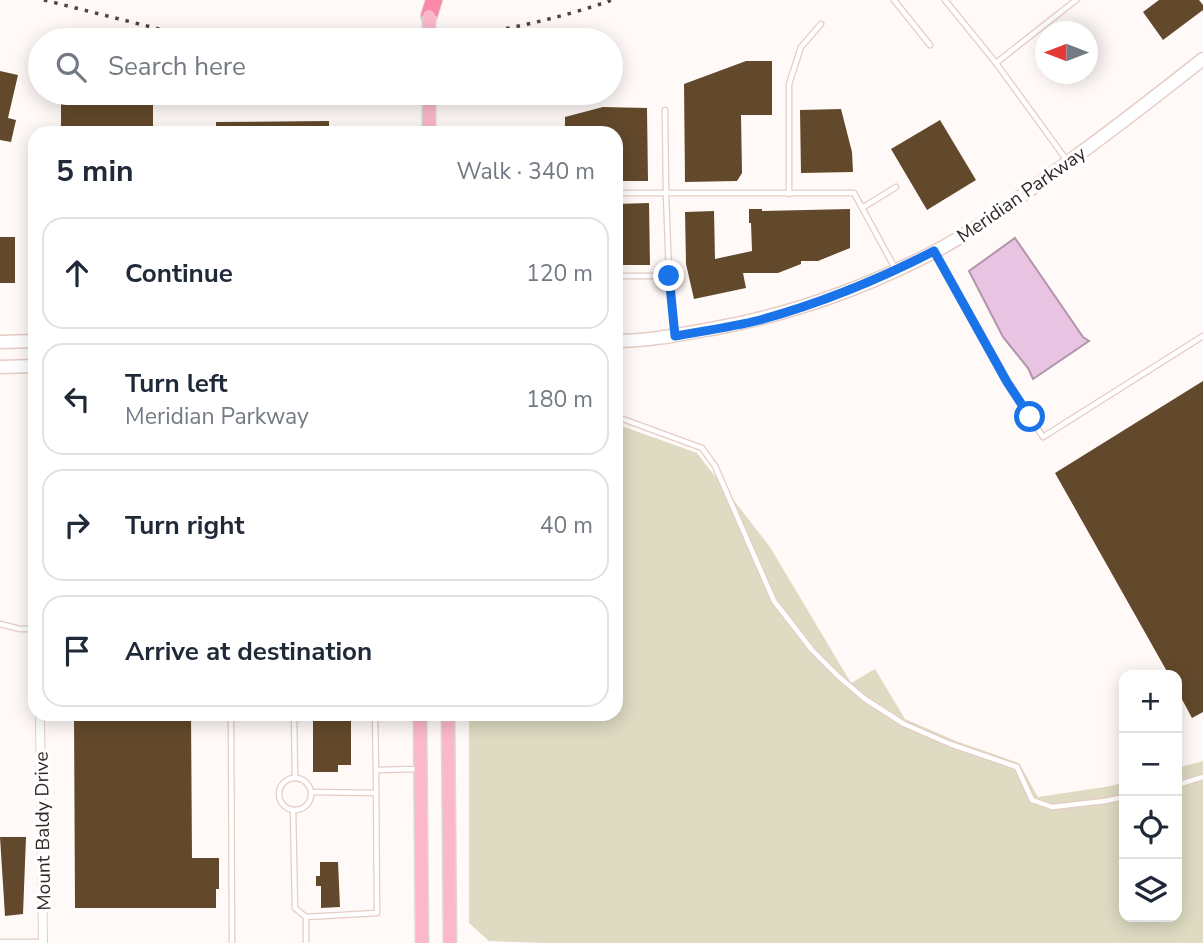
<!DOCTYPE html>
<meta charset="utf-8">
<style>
:root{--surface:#fff;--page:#f2f2f3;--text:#1f2937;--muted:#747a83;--line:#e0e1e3}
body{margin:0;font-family:"Nunito Sans",sans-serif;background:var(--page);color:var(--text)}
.controls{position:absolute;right:21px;bottom:21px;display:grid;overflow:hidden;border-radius:14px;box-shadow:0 4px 18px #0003}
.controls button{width:63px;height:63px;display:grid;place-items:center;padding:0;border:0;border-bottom:2px solid var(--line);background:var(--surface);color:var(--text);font:35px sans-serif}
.compass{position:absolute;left:1035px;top:21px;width:63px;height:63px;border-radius:50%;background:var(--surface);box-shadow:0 4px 18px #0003;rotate:270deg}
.stop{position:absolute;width:21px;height:21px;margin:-16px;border:5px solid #1a73e8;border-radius:50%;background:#fff}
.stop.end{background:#1a73e8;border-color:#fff;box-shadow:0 2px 7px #0008}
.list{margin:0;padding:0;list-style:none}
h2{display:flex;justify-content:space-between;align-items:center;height:91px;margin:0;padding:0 28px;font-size:30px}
h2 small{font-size:23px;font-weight:400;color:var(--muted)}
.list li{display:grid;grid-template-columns:46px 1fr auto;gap:21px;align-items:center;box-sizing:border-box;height:112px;margin:0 14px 14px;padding:0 14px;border:2px solid var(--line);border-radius:21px}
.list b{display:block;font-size:26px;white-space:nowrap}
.list p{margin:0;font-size:23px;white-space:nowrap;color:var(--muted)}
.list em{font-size:23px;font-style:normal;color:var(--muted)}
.icon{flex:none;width:38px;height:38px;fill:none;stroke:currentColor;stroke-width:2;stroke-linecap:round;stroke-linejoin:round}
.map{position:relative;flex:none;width:1203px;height:943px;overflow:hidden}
.search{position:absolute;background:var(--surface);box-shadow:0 4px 18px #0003;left:28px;top:28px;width:595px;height:77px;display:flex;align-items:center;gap:18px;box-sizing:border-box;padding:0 24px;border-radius:38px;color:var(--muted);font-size:26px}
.panel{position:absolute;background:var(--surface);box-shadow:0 4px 18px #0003;left:28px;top:126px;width:595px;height:595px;border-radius:21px}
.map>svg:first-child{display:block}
.green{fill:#dedbc2}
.water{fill:#e8c4e2;stroke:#b195aa;stroke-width:2}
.building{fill:#63492b}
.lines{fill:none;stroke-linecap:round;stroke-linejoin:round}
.service-casing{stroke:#e5ccc4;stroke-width:7}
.minor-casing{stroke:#e5ccc4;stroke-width:10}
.secondary-casing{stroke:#e5ccc4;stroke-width:15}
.primary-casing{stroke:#dad8d8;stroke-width:15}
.motorway-casing{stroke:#dad8d8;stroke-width:18}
.service{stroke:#fff;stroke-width:4.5}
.minor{stroke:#fff;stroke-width:8}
.secondary{stroke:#fff;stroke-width:12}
.primary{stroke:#fcb8ca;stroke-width:12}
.motorway{stroke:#fa88a6;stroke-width:16}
.rail{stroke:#4e4442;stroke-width:3.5;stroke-dasharray:3.5 7;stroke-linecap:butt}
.primary-bridge-casing{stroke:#dad8d8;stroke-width:15;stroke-linecap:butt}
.primary-bridge{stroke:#fcb8ca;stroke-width:12}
.route{stroke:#1a73e8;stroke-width:9}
.labels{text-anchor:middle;stroke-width:7;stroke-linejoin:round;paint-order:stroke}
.street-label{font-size:19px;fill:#322826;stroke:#fff}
</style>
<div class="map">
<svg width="1203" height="943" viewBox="0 0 1203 943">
<rect width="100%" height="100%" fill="#fffaf8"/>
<polygon class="green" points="616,424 697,453 770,547 851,683 875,669 905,719 956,741 1019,763 1038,797 1111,786 1124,782 1124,917 1177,917 1177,768 1203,761 1203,943 545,943 489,941 469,923 469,714 616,714"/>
<polygon class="water" points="1015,238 1083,337 1089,341 1033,379 1028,368 1003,337 969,271"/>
<g class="building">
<polygon points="1159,0 1199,0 1203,5 1203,10 1163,40 1143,12"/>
<polygon points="746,61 772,61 772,115 741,115 742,173 737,181 685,182 684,84"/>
<polygon points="0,71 18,75 8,118 16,120 11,142 0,140"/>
<polygon points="61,96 113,96 113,105 153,105 153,133 61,133"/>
<polygon points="603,107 647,108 648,181 616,181 616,133 565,133 565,117"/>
<polygon points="841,109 852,152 853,172 801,173 800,110"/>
<polygon points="940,120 976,180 927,210 891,149"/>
<polygon points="329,121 329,133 216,133 216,122"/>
<polygon points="649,203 650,265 616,265 616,204"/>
<polygon points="749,209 762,209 762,211 850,209 850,248 818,261 801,261 801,264 778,273 743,273 746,288 694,299 686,264 685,212 714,211 715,259 752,251 751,223 749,223"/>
<rect x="0" y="237" width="15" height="46"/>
<polygon points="1203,381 1203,712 1192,718 1177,690 1177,675 1169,675 1055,473"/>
<polygon points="74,714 191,714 192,858 219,858 219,889 216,889 216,908 75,908"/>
<polygon points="313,714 351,714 351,765 338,765 338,772 313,772"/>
<polygon points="0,837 26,837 23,914 5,916"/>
<polygon points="320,862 338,862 340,907 321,908 321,886 316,886 316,876 320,876"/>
</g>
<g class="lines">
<g class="service-casing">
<g id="service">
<polyline points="894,0 930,45"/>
<polyline points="945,0 996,63 1068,162"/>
<polyline points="996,63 1076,0"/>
<polyline points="616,193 666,193 665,110"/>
<polyline points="789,194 789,84 801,47 821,24"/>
<polyline points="862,208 896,187"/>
<polyline points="936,254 1007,382 1043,437 1203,336"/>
<polyline points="616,276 669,276"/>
<polyline points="675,335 669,276 666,193 854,193 896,270"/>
<polyline points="616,414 620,418 702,448 715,466 774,601 812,650 838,676 865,699 904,724 950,744 1017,767 1032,800 1052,807 1105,801 1124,797"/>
<polyline points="0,624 20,629 35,629"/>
<polyline points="231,714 232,943"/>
<polyline points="294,714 295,778"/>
<polyline points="375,714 376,770"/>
<circle cx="295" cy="794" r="16"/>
<polyline points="1177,785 1203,777"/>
<polyline points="311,792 376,793"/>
<polyline points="293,810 295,908 306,917"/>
<polyline points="0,942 42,942"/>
<polyline points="306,943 306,917 377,913 376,770 418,769"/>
</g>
</g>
<g class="minor-casing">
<polyline id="minor" points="40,719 43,943"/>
</g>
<g class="secondary-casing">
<g id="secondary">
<path d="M616,341C650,341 683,334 716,328C797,313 873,285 945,246C979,227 1011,204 1042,181C1097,142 1150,101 1203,59"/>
<polyline points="0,342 35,341"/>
<polyline points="0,367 35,366"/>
</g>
</g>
<g class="primary-casing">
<g id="primary">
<polyline points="429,93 429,133"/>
<polyline points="420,714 422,943"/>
<polyline points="448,714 450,943"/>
</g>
</g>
<g class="motorway-casing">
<polyline id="motorway" points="429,16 434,0"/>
</g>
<use href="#service" class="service"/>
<use href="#minor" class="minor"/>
<use href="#secondary" class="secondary"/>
<use href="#primary" class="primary"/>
<use href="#motorway" class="motorway"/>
<g class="rail">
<polyline points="44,0 159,29 233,40"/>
<path d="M423,40C485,35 553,21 612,0"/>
</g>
<g class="primary-bridge-casing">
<polyline id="primary-bridge" points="429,16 429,40"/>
</g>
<use href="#primary-bridge" class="primary-bridge"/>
</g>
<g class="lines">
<path class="route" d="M669,276L675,336C703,331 732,327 760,320C821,303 878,280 934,251L1007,382L1030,417"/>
</g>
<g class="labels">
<g class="street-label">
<text transform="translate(1021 194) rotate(-35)" y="7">Meridian Parkway</text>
<text transform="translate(42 831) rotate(-91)" y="7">Mount Baldy Drive</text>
</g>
</g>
</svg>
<div class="controls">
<button>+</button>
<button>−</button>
<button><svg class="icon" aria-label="locate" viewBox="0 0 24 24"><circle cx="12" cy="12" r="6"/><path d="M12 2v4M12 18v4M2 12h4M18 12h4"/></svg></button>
<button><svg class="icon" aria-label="layers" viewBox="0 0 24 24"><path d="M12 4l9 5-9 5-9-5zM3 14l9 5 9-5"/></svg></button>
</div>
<svg class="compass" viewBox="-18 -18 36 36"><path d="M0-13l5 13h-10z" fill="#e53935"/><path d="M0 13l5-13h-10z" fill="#747a83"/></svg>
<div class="stop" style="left:1030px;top:417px"></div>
<div class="stop end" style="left:669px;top:276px"></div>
<div class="search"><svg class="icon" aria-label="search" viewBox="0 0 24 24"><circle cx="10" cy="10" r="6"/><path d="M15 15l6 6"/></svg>Search here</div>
<section class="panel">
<h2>5 min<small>Walk · 340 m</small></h2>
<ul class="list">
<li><svg class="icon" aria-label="ahead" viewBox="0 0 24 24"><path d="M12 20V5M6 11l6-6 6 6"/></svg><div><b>Continue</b></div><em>120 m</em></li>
<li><svg class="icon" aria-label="left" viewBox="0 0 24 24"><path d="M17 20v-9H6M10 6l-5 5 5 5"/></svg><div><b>Turn left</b><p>Meridian Parkway</p></div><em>180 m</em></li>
<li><svg class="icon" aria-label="right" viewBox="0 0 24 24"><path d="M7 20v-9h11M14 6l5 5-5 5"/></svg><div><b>Turn right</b></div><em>40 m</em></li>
<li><svg class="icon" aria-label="arrive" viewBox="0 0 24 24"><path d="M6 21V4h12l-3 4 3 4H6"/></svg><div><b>Arrive at destination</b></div></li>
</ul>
</section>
</div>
